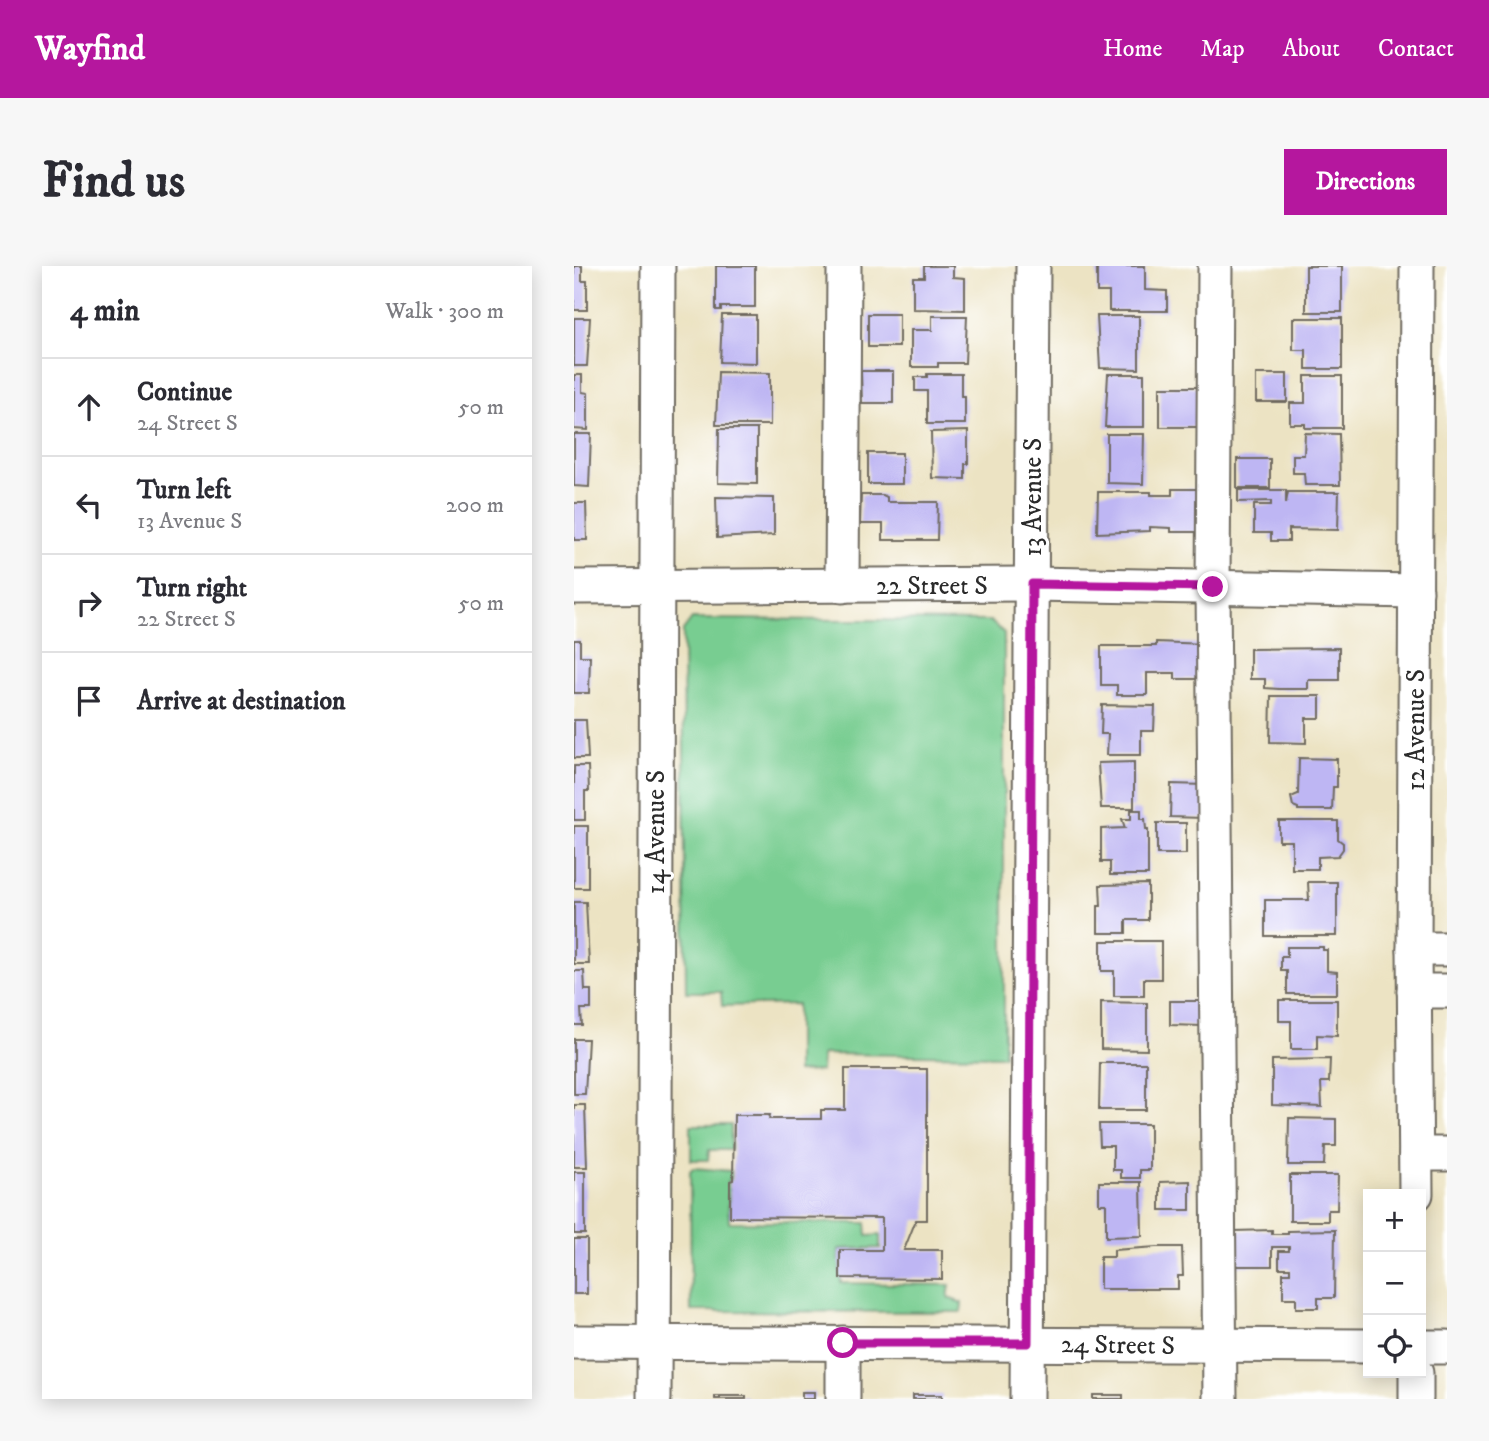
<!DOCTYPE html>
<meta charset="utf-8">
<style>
:root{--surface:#fff;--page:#f7f7f7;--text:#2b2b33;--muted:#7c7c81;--line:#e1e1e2;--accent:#b5179e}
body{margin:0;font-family:"IM FELL DW Pica",serif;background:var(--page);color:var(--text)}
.controls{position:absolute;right:21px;bottom:21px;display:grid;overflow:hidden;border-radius:0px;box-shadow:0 4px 18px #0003}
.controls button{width:63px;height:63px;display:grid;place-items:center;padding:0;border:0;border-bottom:2px solid var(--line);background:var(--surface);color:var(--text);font:35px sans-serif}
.stop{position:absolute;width:21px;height:21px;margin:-16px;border:5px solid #b5179e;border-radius:50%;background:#fff}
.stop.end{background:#b5179e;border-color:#fff;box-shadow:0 2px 7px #0008}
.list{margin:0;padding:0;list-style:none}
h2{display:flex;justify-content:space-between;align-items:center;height:91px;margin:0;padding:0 28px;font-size:30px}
h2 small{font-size:23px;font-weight:400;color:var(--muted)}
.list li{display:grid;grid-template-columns:46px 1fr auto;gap:21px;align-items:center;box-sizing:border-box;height:98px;padding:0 28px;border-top:2px solid var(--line)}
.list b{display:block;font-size:26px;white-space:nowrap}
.list p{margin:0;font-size:23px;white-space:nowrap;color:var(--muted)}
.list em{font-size:23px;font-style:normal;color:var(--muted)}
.icon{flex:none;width:38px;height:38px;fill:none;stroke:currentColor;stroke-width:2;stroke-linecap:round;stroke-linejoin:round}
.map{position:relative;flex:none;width:873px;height:1133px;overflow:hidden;border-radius:0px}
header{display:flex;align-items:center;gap:42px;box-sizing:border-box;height:98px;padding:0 35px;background:var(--accent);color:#fff}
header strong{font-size:33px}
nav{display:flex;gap:38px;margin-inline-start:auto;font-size:24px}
.intro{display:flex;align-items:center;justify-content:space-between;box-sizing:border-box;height:168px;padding:0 42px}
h1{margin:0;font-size:49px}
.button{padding:18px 32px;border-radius:0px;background:var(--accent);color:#fff;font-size:24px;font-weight:700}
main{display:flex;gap:42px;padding:0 42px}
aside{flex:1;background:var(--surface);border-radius:0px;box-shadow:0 4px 18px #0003}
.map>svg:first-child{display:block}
.green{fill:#78cd91;stroke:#527c5e;stroke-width:2}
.building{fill:#beb6f3}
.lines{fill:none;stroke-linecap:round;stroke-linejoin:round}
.minor-casing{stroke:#6f6b60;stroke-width:37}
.minor{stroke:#fff;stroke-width:33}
.route{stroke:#b5179e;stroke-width:9}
.labels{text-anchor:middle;stroke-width:6;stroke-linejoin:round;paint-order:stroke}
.street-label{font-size:26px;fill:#2b2b2b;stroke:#fff}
</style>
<header>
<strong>Wayfind</strong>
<nav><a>Home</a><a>Map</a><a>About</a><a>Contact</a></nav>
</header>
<div class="intro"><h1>Find us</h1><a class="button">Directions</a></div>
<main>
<aside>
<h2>4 min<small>Walk · 300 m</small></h2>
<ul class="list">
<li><svg class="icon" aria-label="ahead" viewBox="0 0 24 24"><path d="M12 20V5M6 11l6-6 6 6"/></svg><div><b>Continue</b><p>24 Street S</p></div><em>50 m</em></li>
<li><svg class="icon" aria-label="left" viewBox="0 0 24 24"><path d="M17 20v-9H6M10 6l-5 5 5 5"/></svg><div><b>Turn left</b><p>13 Avenue S</p></div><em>200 m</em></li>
<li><svg class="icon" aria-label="right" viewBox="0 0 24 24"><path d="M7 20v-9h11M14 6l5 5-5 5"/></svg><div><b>Turn right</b><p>22 Street S</p></div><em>50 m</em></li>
<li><svg class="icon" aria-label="arrive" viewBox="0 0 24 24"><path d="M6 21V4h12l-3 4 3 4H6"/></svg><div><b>Arrive at destination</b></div></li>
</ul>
</aside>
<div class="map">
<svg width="873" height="1133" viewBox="0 0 873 1133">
<rect width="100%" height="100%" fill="#fff"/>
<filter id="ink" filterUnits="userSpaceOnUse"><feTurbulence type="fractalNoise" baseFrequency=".0143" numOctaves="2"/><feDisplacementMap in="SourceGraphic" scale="14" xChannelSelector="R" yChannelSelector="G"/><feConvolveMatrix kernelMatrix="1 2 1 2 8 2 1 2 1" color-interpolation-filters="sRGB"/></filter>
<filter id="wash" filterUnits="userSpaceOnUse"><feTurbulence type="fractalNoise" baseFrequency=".00686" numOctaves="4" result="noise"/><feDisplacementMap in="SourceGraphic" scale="28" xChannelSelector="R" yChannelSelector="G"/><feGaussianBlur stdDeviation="1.57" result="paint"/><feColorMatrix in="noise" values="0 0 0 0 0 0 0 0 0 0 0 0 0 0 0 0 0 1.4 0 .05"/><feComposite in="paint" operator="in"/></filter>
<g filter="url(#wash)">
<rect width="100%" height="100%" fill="#ece3c3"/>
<g class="green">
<polygon points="118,353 416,355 430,367 430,790 248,788 247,805 223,806 223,738 148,740 147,726 112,726 109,365"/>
<polygon points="117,859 157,859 157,884 135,884 134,894 117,894"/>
<polygon points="119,902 157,905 157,913 154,914 155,956 292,957 293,970 306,969 306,982 265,983 267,1017 376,1019 374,1032 388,1037 387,1046 117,1045 116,905"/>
</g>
<g id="blocks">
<g class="building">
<polygon points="0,0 8,0 8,15 13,15 13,44 0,44"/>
<polygon points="142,0 181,0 181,41 147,41 147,44 142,44"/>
<polygon points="350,0 379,0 379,11 391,12 391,44 339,43 339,11 350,11"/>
<polygon points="523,0 571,0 571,24 593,25 593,45 535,45 535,26 523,26"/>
<rect x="732" y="0" width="36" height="46"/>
<rect x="294" y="48" width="31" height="33"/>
<polygon points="148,49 182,49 182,97 146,96"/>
<polygon points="358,50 393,50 391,97 364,97 364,101 337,101 337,64 358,64"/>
<polygon points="523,50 565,50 565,103 526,102"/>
<polygon points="0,52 16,52 13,100 0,100"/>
<polygon points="719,52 768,52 768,103 732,103 732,84 719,84"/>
<polygon points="287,105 319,105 319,137 288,137"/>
<polygon points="144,106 196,107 196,159 142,159"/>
<polygon points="353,108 387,108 387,130 391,130 391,158 353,158 353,125 341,125 341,111 353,111"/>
<polygon points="534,108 570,108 570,161 531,161"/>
<rect x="682" y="108" width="31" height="28"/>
<polygon points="0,109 8,109 8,126 14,127 14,164 0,163"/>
<polygon points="731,110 768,110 768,162 731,162 731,158 716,158 716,137 731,137"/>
<rect x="586" y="121" width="38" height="40"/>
<polygon points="145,163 183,163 183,218 144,217"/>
<polygon points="394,165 394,198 391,198 391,213 358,212 357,166"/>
<polygon points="731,167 765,168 766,219 731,219 730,207 719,207 719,189 730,189"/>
<polygon points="0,168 17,168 15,221 0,220"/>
<polygon points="533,168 570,168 569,218 533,217"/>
<rect x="294" y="187" width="34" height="31"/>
<rect x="663" y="193" width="33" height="29"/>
<polygon points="598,223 631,223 631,266 597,266 597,262 576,261 576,265 523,267 524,226 577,226 577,229 598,229"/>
<polygon points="664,224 712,224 712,237 714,226 765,226 764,264 715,263 715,275 697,275 697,267 680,267 680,239 697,239 697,235 664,236"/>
<polygon points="287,229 309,229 313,231 313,236 364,236 363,274 309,274 309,258 286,258"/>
<polygon points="142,231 200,232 200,269 143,272"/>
<polygon points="0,237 12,237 13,274 0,274"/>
<polygon points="0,374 6,374 6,390 16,390 15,427 0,427"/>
<polygon points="582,376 631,378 630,413 601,413 601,407 573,407 573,429 543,429 543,419 527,419 527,380 582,380"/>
<polygon points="765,382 765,414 734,414 734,423 705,423 691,422 691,413 676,413 676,383"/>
<polygon points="697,430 746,430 746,452 732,452 732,477 696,476"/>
<polygon points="528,439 581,440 580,465 567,465 567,489 533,489 534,468 527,468"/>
<polygon points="0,454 12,454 14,492 0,492"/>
<polygon points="725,492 763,493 763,521 759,521 758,544 724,544 724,542 719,540 717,531 724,528"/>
<polygon points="560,496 560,542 527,542 524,497"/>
<polygon points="0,500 14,500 15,525 11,525 11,554 0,554"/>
<polygon points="597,518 631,519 630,552 596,551"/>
<polygon points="557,544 567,544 567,553 571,553 572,563 574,563 574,609 536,609 536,596 527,596 527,563 551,562 548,553 557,553"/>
<polygon points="705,555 764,555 764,573 769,577 769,583 764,590 744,591 744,603 718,603 718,575 705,575"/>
<rect x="583" y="557" width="29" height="31"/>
<rect x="0" y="560" width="14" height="62"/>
<polygon points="734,616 763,616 763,670 691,670 691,634 735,634"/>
<polygon points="574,618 574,654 552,654 552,667 524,667 524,640 527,640 526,619"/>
<polygon points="0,636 12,636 15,698 0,698"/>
<polygon points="527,675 587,675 587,713 570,713 570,730 540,730 540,705 527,705"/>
<polygon points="713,681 749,681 749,684 753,684 753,705 763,706 763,728 713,728 713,705 707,705 707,691 713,691"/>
<polygon points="0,705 10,705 11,724 17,724 17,743 7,743 8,759 0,759"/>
<polygon points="705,734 763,734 763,770 743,769 743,783 717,783 717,755 705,755"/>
<polygon points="596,735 629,735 628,760 596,759"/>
<polygon points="527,736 573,737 573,784 527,783"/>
<polygon points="0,773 14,773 11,828 0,828"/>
<polygon points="756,793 755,816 747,816 748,841 698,839 698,794"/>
<polygon points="526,797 572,797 572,844 525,844"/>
<polygon points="271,803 353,803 353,954 342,954 330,984 368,984 368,1013 266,1012 266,984 308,984 308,952 156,951 156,915 159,914 160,849 196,849 195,853 247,853 247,844 271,844"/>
<polygon points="0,839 11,839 13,901 0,901"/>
<polygon points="715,852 762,853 762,880 751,880 750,899 714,899"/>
<polygon points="525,858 576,858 576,904 566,904 566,912 547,912 547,904 539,904 539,880 526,880"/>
<rect x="0" y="906" width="11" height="62"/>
<polygon points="716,909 764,909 763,944 754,944 754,955 716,955"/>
<polygon points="616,915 616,944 586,944 586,916"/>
<polygon points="525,916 567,916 568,970 532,971 532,938 525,938"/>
<polygon points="698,964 698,968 714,968 714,965 761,964 760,1032 744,1032 744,1042 722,1042 722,1032 709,1032 709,1007 716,1007 716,1002 705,1002 705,985 715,985 715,981 698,981 698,1000 660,1000 659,965"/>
<rect x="0" y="973" width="13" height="55"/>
<polygon points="583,981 608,981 609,1010 604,1010 604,1023 526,1023 526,991 540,991 540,984"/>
<rect x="228" y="1126" width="12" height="7"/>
<rect x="339" y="1129" width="29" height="4"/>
<rect x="519" y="1129" width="30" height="4"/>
<rect x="141" y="1130" width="31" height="3"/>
</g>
</g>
</g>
<g filter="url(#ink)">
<use href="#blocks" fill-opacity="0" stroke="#6f6b60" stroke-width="2"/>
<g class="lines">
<g class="minor-casing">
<g id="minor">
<polyline points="641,0 639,321 646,1133"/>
<polyline points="268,320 270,0"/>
<polyline points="0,321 458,318 842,325"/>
<polyline points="840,683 873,683"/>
<polyline points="840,725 873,725"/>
<polyline points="842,888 873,888"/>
<polyline points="842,928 840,683 843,0"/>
<polyline points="0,1076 794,1080"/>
<polyline points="847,1081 873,1081"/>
<polyline points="80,1133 84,0"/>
<polyline points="269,1133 269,1077"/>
<polyline points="453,1133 459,0"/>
<polyline points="842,1133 842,1107"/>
</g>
</g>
<use href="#minor" class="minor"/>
</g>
</g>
<g class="lines" filter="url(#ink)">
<polyline class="route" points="269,1077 454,1077 458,318 639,321"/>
</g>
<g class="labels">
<g class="street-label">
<text transform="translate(458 231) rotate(-90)" y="9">13 Avenue S</text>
<text x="358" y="328">22 Street S</text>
<text transform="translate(841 464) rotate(-90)" y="9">12 Avenue S</text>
<text transform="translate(81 566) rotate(-90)" y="9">14 Avenue S</text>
<text transform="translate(544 1078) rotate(1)" y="9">24 Street S</text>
</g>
</g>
</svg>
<div class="controls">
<button>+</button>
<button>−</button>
<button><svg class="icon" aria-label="locate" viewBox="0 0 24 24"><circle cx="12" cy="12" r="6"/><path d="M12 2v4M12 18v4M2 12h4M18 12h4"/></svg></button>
</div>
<div class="stop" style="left:269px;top:1077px"></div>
<div class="stop end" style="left:639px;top:321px"></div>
</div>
</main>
